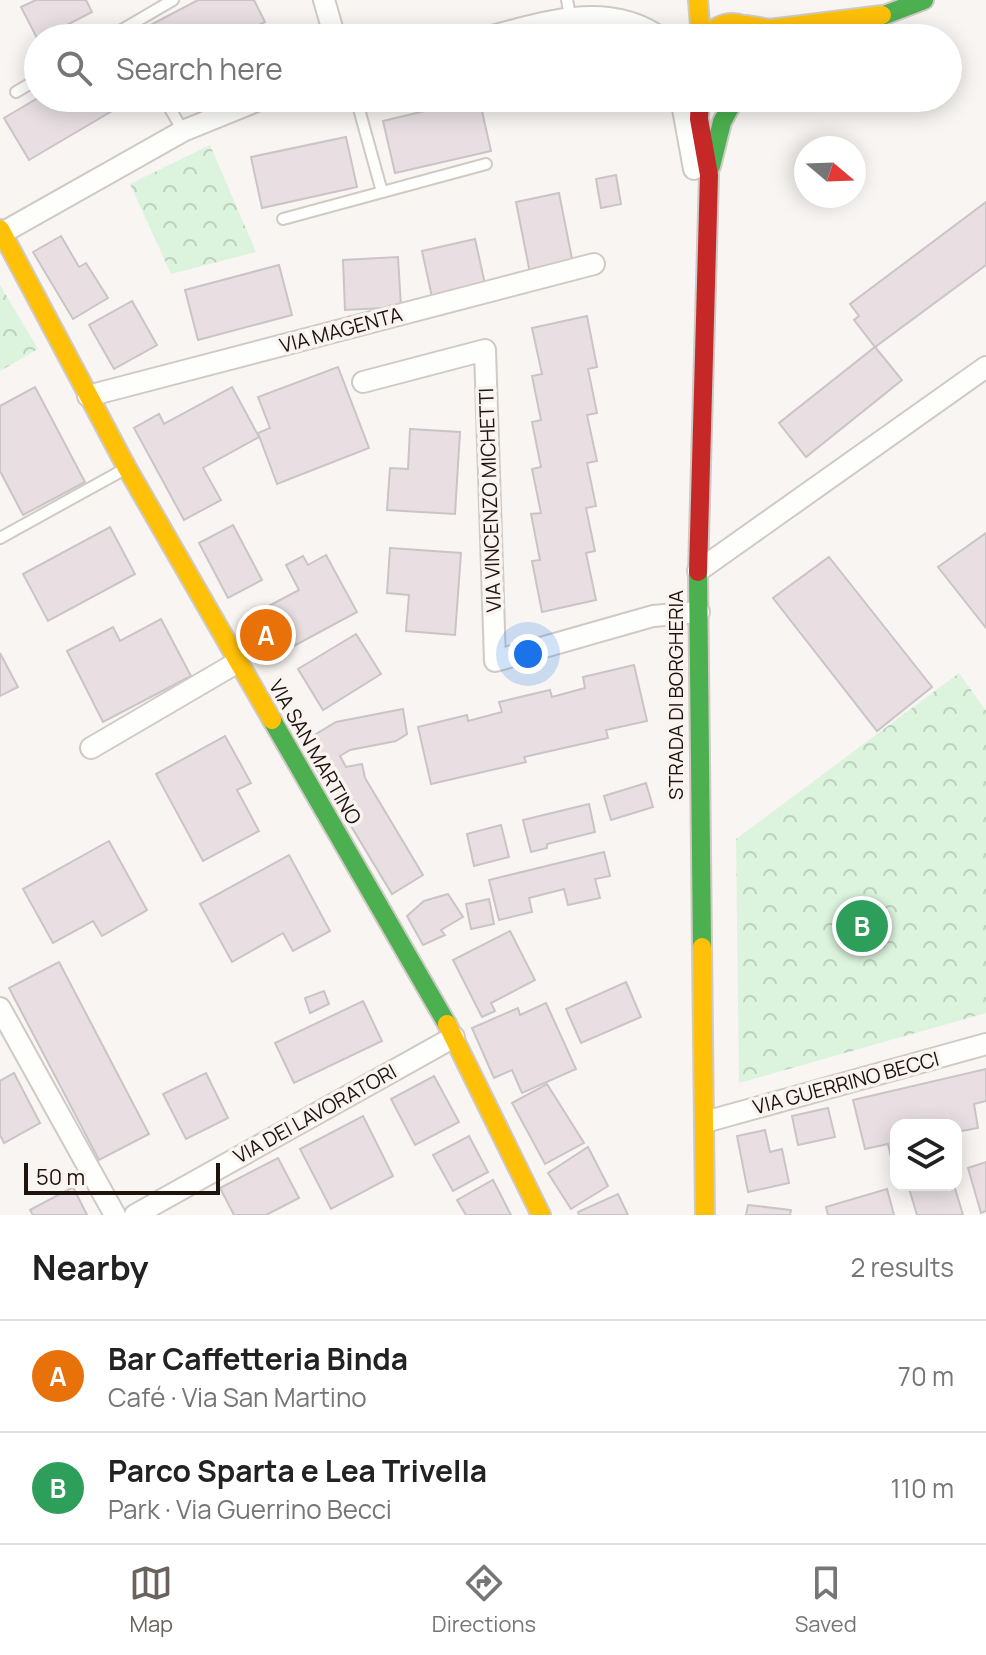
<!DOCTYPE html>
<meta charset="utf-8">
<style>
:root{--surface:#fff;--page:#f2f2f2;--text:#222;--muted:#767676;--line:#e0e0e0;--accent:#6a625d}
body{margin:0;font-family:Manrope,sans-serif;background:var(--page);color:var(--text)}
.controls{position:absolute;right:24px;bottom:24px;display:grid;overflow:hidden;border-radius:16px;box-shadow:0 4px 20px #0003}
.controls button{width:72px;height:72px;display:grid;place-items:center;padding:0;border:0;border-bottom:2px solid var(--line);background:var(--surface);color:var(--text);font:40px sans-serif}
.compass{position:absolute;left:794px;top:136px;width:72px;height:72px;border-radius:50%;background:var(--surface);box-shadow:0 4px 20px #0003;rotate:109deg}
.scale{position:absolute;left:24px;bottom:20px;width:196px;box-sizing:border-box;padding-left:8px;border:4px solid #1e130d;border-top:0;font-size:22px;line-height:28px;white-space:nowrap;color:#1e130d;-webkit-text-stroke:6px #faf4f0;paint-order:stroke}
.you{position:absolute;left:528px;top:654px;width:28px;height:28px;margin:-20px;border:6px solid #fff;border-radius:50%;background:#1a73e8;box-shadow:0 0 0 12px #1a73e833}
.badge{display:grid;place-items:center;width:52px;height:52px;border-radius:50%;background:var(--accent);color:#fff;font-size:26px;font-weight:700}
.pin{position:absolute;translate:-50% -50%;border:4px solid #fff;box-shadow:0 2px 8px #0006}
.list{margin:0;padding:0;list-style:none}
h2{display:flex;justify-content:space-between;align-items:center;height:104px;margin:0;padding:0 32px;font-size:34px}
h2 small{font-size:26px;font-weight:400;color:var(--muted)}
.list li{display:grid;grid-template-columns:52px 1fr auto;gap:24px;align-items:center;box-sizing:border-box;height:112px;padding:0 32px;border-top:2px solid var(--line)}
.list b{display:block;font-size:30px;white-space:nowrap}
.list p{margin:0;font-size:26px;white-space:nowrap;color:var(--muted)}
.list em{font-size:26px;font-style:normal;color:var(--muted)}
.icon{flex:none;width:44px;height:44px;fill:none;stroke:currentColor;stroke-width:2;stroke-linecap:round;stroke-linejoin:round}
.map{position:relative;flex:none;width:986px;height:1215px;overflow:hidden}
.search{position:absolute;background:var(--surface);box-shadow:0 4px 20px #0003;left:24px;right:24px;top:24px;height:88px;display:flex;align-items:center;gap:20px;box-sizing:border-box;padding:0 28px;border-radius:44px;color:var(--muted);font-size:30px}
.sheet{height:328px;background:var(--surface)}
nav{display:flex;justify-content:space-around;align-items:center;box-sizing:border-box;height:112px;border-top:2px solid var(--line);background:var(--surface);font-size:22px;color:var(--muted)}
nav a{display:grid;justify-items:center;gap:4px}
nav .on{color:var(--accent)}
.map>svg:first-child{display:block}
.forest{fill:url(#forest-crowns)}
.building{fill:#e9dfe3;stroke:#cac4c6;stroke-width:2}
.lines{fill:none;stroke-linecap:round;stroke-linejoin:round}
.lane-casing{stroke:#d0cac5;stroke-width:14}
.street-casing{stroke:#d0cac5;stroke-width:24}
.fast-casing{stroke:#d0cac5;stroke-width:22}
.slow-casing{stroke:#d0cac5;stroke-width:22}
.jam-casing{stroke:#d0cac5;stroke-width:22}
.lane{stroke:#fefefd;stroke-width:10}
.street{stroke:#fefefd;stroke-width:20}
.fast{stroke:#4caf50;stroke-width:18}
.slow{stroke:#ffc107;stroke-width:18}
.jam{stroke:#c62828;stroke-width:18}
.labels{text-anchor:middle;stroke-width:7;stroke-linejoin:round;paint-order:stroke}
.street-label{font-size:20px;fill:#1e130d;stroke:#faf4f0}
</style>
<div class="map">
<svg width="986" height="1215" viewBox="0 0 986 1215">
<defs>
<pattern id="forest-crowns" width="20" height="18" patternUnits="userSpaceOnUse" patternTransform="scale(2)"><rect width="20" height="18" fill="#dcf4dd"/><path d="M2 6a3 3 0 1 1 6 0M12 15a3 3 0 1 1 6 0" fill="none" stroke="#bcd0bc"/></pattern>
</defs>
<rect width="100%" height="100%" fill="#f8f5f2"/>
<g class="forest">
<polygon points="210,145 256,252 171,274 130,184"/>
<polygon points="0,285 38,349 0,371"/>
<polygon points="959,673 986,711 986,1013 739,1083 736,839"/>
</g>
<g class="building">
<polygon points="36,0 86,0 92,12 38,40 21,7"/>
<polygon points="198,0 254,0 265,22 234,38 148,38 143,29"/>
<polygon points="38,98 134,98 29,160 4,118"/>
<polygon points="479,98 491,151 395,173 383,121"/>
<polygon points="346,137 357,187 262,208 251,157"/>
<polygon points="616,175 621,204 601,208 596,179"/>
<polygon points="559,193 573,264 530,273 516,202"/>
<polygon points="986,202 986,265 875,347 854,320 859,316 850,304"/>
<polygon points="61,236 79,267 86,263 108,298 73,319 33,252"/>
<polygon points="475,239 485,284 432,297 422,251"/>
<polygon points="398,257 401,307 345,310 343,260"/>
<polygon points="279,265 292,315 198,340 185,290"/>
<polygon points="132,301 157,345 114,369 89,325"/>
<polygon points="587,316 597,367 588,369 597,413 587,415 597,461 587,463 596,506 586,508 595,551 586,553 596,600 542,612 532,561 540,560 531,514 541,513 532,469 541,467 532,422 541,420 532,376 542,374 532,328"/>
<polygon points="875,347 902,380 806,457 779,423"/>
<polygon points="338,367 369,448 277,484 258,433 270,428 258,397"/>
<polygon points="35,387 85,482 23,515 0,471 0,406"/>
<polygon points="232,387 259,437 203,468 221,500 184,520 134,428 159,414 164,424"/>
<polygon points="410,429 460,432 455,514 387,510 390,468 408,469"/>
<polygon points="233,525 262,580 228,598 199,543"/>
<polygon points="110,527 135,574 48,621 23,574"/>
<polygon points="986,533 986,628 938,567"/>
<polygon points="390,548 461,553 455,635 406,631 409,595 387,593"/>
<polygon points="326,555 357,612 266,661 246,624 263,615 261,610 299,590 286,565 303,556 308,565"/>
<polygon points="829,557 932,687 877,731 773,598"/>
<polygon points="161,619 191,676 103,722 67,651 113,627 120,641"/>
<polygon points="356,634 381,674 323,710 298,669"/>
<polygon points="0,653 18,687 0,696"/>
<polygon points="634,665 647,721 606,730 608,738 524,757 526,762 431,784 418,727 467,715 468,721 502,712 499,702 550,690 552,697 585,688 583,677"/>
<polygon points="403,709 407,734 396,741 350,750 340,756 346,767 362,764 365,778 423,875 392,894 301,743 336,722"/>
<polygon points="225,736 251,783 237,790 259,831 203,861 156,774"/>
<polygon points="646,783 653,807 611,820 604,796"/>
<polygon points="589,804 595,832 547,844 547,848 531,852 523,820"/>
<polygon points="501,825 509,857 474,866 467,834"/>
<polygon points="109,841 147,910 102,936 93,921 53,943 23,889"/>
<polygon points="604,852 610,876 595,879 600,898 568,905 564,889 529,898 532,912 499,920 489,880"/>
<polygon points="289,855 330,931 293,951 283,933 232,962 200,904"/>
<polygon points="448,894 463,917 441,930 445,935 423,945 407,916 424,901"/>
<polygon points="489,899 494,924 471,929 466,904"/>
<polygon points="510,931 535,980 491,1003 495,1011 482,1017 453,960"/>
<polygon points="59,962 149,1134 99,1160 9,988"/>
<polygon points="626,982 641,1017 581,1043 566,1009"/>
<polygon points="324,991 329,1004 310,1013 305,998"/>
<polygon points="363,1001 382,1041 294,1083 275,1043"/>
<polygon points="546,1003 576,1069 522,1093 512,1070 494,1078 472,1028 518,1008 520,1015"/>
<polygon points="986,1069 986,1101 974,1104 978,1128 956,1132 956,1125 896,1125 894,1170 888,1144 865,1149 853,1100"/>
<polygon points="14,1073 40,1123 4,1143 0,1135 0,1081"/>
<polygon points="206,1073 228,1118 186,1139 163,1094"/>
<polygon points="434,1076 459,1122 415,1145 391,1099"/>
<polygon points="547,1084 584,1143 545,1164 512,1103"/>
<polygon points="828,1108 835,1137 798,1145 792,1116"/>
<polygon points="363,1116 393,1176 331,1209 300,1149"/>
<polygon points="765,1130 770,1152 782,1149 789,1183 748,1192 737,1136"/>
<polygon points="469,1136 488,1172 453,1191 433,1155"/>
<polygon points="588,1147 608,1186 571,1209 548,1173"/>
<polygon points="278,1158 299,1198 266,1215 234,1215 220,1188"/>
<polygon points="986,1162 986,1211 981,1213 968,1168"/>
<polygon points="493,1180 511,1215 466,1215 457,1200"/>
<polygon points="908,1185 954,1185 963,1215 917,1215"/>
<polygon points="73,1187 87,1215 33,1215 30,1210"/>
<polygon points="887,1189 894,1215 828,1215 826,1207"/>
<polygon points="618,1194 628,1215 579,1215 578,1212"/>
<polygon points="748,1205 791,1210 790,1215 746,1215"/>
</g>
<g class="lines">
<g class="lane-casing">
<g id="lane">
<polyline points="567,0 570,15"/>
<polyline points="108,38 173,0"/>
<polyline points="16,92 38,79"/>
<polyline points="164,98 183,131"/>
<polyline points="356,98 382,192"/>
<polyline points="283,219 486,164"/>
<polyline points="0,538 125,469"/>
</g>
</g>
<g class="street-casing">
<g id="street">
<polyline points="324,0 335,38"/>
<path d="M485,38C545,22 608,0 661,38"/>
<polyline points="681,98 694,169"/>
<polyline points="2,233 183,131 264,98"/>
<polyline points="363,382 485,350 495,661 653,616 699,612"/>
<polyline points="88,396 594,264"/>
<polyline points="698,571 986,367"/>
<polyline points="91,748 238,662"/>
<polyline points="0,1008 115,1215"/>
<polyline points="705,1122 986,1044"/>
<polyline points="135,1215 454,1037"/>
</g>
</g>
<g class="fast-casing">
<g id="fast">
<polyline points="866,22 924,0"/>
<polyline points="711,166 722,122 735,98"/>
<polyline points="698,572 702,947"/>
<polyline points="272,720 447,1024"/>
</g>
</g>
<g class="slow-casing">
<g id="slow">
<polyline points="698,0 701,38"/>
<polyline points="747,25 770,29 882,15"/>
<path d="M705,38C722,18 743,18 760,38"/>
<polyline points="0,229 127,468 272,720"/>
<polyline points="702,947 705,1215"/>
<polyline points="447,1024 541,1215"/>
</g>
</g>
<g class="jam-casing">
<polyline id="jam" points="698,572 709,175 699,119 700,98"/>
</g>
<use href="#lane" class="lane"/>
<use href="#street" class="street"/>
<use href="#fast" class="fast"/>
<use href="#slow" class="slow"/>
<use href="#jam" class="jam"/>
</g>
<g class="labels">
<g class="street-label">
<text transform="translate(341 330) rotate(-15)" y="7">VIA MAGENTA</text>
<text transform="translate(490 500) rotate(-92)" y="7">VIA VINCENZO MICHETTI</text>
<text transform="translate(676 695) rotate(-90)" y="7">STRADA DI BORGHERIA</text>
<text transform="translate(315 752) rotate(60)" y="7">VIA SAN MARTINO</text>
<text transform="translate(846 1083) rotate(-15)" y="7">VIA GUERRINO BECCI</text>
<text transform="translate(315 1114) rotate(-29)" y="7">VIA DEI LAVORATORI</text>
</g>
</g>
</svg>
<div class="controls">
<button><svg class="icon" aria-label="layers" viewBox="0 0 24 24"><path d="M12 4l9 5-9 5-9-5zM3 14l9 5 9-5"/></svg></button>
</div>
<svg class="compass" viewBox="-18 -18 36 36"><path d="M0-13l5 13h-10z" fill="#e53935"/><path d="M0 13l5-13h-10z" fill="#767676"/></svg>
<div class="scale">50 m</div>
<div class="you"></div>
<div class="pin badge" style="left:266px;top:635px;background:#e8710a">A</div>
<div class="pin badge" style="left:862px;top:926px;background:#2e9e5b">B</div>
<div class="search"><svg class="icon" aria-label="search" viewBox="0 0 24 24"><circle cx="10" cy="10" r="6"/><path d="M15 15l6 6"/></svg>Search here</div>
</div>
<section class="sheet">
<h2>Nearby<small>2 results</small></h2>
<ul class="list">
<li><span class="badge" style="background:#e8710a">A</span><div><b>Bar Caffetteria Binda</b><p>Café · Via San Martino</p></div><em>70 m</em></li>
<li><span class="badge" style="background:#2e9e5b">B</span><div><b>Parco Sparta e Lea Trivella</b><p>Park · Via Guerrino Becci</p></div><em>110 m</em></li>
</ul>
</section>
<nav>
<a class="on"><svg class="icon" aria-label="map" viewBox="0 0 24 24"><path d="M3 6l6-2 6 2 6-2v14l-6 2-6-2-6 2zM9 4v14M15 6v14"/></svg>Map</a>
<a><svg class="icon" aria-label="directions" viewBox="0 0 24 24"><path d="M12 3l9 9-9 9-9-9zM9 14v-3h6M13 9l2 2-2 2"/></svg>Directions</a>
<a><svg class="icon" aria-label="saved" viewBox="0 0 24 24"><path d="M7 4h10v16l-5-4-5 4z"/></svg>Saved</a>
</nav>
